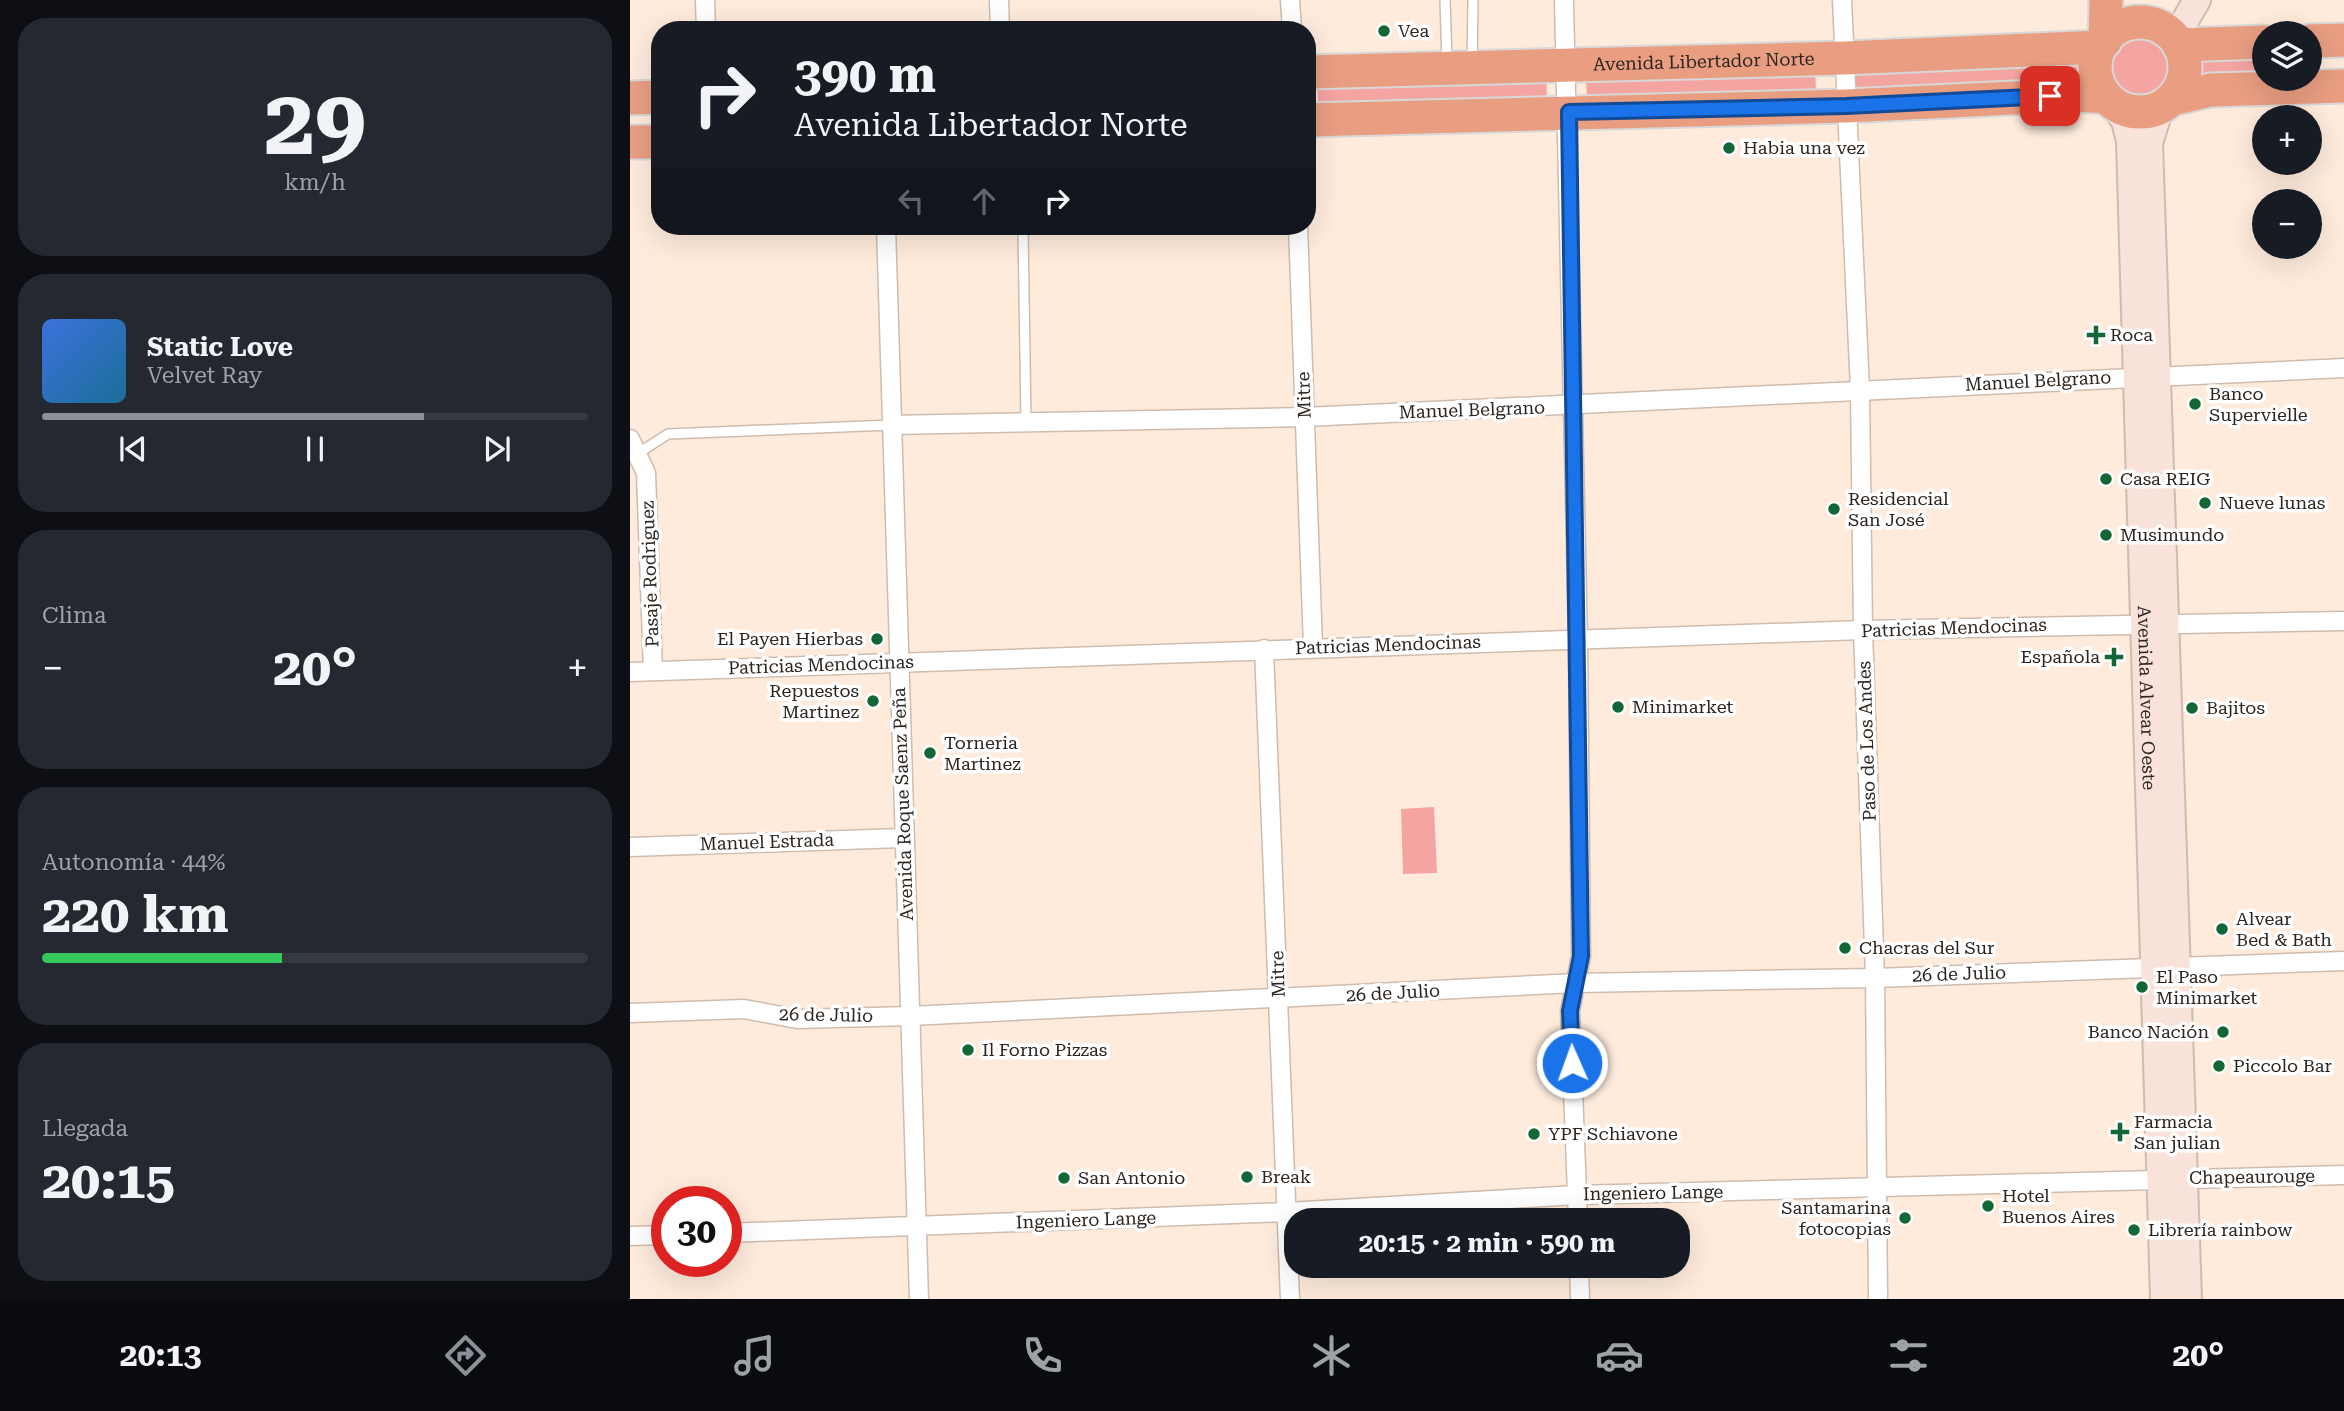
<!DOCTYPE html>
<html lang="es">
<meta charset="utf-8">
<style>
body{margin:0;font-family:"Roboto Serif",serif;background:#242831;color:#f1f3f6;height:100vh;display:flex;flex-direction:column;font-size:26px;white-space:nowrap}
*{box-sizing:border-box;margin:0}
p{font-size:23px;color:#9ea1a6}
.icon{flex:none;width:38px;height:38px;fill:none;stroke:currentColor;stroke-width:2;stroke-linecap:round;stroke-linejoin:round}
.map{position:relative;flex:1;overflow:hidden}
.panel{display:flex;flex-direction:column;gap:18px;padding:18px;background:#0d0f14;width:630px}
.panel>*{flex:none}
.hud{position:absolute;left:21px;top:21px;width:665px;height:214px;border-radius:28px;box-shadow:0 7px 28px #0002;background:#171b24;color:#f1f3f6;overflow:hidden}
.tools{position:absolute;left:1622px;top:21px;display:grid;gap:14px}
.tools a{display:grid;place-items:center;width:70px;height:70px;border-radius:50%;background:#171b24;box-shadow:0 7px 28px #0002;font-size:35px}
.speed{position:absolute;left:21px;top:1186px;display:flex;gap:14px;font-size:35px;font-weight:700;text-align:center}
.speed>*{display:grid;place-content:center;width:91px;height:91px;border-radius:50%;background:#171b24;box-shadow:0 7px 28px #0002;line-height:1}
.speed .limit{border:10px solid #d22;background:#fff;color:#111}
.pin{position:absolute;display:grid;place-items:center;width:60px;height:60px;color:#fff;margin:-30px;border-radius:14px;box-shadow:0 4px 10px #0006}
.me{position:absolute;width:77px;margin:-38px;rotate:358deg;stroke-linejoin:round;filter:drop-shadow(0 0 5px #0008)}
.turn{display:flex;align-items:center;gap:24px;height:147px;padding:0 28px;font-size:32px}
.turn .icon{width:91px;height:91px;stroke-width:2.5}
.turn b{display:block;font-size:49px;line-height:60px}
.lanes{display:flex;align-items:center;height:66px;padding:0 28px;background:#0003;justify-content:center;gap:35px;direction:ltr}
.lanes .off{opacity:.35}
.big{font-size:52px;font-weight:700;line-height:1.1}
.panel .tile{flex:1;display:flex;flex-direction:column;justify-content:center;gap:10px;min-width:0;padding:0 24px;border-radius:28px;background:#242831}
.panel .dial{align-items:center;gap:0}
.dial b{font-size:91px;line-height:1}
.song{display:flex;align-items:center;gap:21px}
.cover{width:84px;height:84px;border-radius:10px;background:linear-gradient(135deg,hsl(220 70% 55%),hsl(200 70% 35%))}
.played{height:7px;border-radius:4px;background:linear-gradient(90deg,#8c9099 70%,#363941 70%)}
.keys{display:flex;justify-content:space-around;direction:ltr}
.heat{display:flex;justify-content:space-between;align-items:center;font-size:38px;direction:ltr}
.charge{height:10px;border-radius:5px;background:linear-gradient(90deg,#34c759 44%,#363941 0)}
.trip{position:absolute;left:654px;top:1208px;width:406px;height:70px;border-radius:28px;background:#171b24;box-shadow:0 7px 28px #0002;font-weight:700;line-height:70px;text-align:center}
.menu{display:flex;height:112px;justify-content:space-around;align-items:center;background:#090b0e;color:#9ea1a6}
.menu .icon{width:49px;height:49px}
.menu .on{color:#8c9099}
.menu b{font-size:32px;color:#f1f3f6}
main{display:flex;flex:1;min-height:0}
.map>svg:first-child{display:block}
.green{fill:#f4a4a1}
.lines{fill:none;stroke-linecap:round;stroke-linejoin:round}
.lane-casing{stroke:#cebcae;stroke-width:12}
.street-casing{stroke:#cebcae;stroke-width:21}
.secondary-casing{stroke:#cebcae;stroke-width:30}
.highway-casing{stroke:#d9d8d7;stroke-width:37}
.lane{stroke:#fff;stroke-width:9}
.street{stroke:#fff;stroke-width:18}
.secondary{stroke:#f8e2da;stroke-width:26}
.highway{stroke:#e99e82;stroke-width:33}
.route-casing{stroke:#114b97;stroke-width:18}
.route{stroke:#1a73e8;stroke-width:12}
.poi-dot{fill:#136636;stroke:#fff;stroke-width:2.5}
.labels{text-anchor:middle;stroke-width:7;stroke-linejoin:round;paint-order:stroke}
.poi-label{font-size:18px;fill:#2c2520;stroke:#fff;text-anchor:start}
.street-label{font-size:18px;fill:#2c2520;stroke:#fff}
</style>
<main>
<section class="panel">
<div class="tile dial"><b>29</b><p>km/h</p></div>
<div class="tile">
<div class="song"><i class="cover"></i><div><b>Static Love</b><p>Velvet Ray</p></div></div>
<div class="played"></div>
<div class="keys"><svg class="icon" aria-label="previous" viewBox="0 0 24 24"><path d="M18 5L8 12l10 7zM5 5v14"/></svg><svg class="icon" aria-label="pause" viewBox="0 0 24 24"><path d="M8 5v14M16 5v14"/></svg><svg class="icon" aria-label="next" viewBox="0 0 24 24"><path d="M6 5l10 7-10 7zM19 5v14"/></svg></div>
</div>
<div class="tile"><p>Clima</p>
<div class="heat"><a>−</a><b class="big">20°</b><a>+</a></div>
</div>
<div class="tile"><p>Autonomía · 44%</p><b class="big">220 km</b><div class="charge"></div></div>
<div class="tile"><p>Llegada</p><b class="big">20:15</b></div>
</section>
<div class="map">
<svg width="1714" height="1299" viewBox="0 0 1714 1299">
<rect width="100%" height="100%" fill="#feebdc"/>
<g class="green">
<circle cx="1510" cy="66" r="33"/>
<path d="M 1634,54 L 1634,78 L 1563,81 L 1562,57 Z"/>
<path d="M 1451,60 L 1452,84 L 1223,94 L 1222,69 Z"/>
<path d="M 1185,68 L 1186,93 L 957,102 L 956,78 Z"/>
<path d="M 916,74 L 917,98 L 688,108 L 687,83 Z"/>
<path d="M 804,807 L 807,873 L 773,874 L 771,809 Z"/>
</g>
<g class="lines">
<defs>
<g id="lane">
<path d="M 815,0 L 817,61"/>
<path d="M 842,63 L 843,0"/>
<path d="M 393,228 L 396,422"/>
<path d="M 7,454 L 38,434 L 261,425"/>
</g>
<g id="street">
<path d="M 75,0 L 76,30"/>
<path d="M 369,0 L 370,30"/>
<path d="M 660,0 L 662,30"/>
<path d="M 934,0 L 948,640 L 951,956 L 940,1011 L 948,1220"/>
<path d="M 1212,0 L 1230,390 L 1233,630 L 1245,978 L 1248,1299"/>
<path d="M 256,226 L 289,1299"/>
<path d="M 668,226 L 683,647"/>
<path d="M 261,425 L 675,417 L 1714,368"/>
<path d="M 0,439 L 16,473 L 23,671"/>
<path d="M 634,649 L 660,1299"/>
<path d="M 0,672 L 1233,630 L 1714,621"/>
<path d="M 0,847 L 273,838"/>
<path d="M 0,1013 L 114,1009 L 167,1019 L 280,1016 L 946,983 L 1245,978 L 1714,961"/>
<path d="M 96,1233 L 658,1212 L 947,1195 L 1714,1175"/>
<path d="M 0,1236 L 37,1235"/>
<path d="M 949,1265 L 950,1299"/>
</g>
<g id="secondary">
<path d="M 1545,38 L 1567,0"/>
<path id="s1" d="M 1482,103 L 1495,121 L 1500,141 L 1534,1299"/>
<path d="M 1530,108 L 1519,143 L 1558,1299"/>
</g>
<g id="highway">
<circle cx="1510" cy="67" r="45"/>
<path d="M 1475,41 L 1476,0"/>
<path d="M 1680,41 L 1714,40"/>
<path d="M 1549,45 L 1634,42"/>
<path id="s2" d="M 677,72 L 1214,58 L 1470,47"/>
<path d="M 0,98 L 30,97"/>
<path d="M 1542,99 L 1581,90 L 1714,86"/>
<path d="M 677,120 L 1216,106 L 1446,95 L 1476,97"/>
<path d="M 0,142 L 30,142"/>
</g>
</defs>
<use href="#lane" class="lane-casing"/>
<use href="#street" class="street-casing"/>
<use href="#secondary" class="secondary-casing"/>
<use href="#highway" class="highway-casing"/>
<use href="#lane" class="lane"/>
<use href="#street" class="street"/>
<use href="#secondary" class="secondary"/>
<use href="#highway" class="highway"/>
</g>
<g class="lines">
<defs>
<path id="route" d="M 942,1063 L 940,1011 L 951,956 L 939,112 L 1216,106 L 1420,96"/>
</defs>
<use href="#route" class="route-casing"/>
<use href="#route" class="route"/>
</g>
<g class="poi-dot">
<circle cx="754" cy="31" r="7"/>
<circle cx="1099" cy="148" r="7"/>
<path d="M1462.5 324.5h7v7h7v7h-7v7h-7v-7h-7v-7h7z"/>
<circle cx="1565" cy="404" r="7"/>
<circle cx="1476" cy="479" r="7"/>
<circle cx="1575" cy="503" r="7"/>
<circle cx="1204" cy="509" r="7"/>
<circle cx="1476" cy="535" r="7"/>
<circle cx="247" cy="639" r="7"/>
<path d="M1480.5 646.5h7v7h7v7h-7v7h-7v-7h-7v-7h7z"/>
<circle cx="243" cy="701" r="7"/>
<circle cx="988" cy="707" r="7"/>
<circle cx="1562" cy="708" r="7"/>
<circle cx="300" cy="753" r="7"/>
<circle cx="1592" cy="929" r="7"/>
<circle cx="1215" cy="948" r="7"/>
<circle cx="1512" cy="987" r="7"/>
<circle cx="1593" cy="1032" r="7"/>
<circle cx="338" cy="1050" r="7"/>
<circle cx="1589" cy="1066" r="7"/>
<path d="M1486.5 1121.5h7v7h7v7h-7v7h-7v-7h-7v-7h7z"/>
<circle cx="904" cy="1134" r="7"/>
<circle cx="617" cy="1177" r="7"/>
<circle cx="434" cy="1178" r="7"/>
<circle cx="1358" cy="1206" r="7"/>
<circle cx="1275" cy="1218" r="7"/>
<circle cx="1504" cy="1230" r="7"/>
</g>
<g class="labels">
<g class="poi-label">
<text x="768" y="37">Vea</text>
<text x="1113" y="154">Habia una vez</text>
<text x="1480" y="341">Roca</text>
<text x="1579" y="400">Banco<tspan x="1579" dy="21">Supervielle</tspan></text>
<text x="1490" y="485">Casa REIG</text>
<text x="1218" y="505">Residencial<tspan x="1218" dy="21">San José</tspan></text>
<text x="1589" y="509">Nueve lunas</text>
<text x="1490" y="541">Musimundo</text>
<text x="233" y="645" text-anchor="end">El Payen Hierbas</text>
<text x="1470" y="663" text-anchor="end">Española</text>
<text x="229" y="697" text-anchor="end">Repuestos<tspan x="229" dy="21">Martinez</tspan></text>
<text x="1002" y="713">Minimarket</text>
<text x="1576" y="714">Bajitos</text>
<text x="314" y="749">Torneria<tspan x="314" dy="21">Martinez</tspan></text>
<text x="1606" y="925">Alvear<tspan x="1606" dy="21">Bed &amp; Bath</tspan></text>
<text x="1229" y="954">Chacras del Sur</text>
<text x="1526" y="983">El Paso<tspan x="1526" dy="21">Minimarket</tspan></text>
<text x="1579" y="1038" text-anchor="end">Banco Nación</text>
<text x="352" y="1056">Il Forno Pizzas</text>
<text x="1603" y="1072">Piccolo Bar</text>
<text x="1504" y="1128">Farmacia<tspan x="1504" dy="21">San julian</tspan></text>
<text x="918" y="1140">YPF Schiavone</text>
<text x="631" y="1183">Break</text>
<text x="448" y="1184">San Antonio</text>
<text x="1372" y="1202">Hotel<tspan x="1372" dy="21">Buenos Aires</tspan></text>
<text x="1261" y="1214" text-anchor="end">Santamarina<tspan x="1261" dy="21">fotocopias</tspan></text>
<text x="1518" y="1236">Librería rainbow</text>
</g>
<g class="street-label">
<text dy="6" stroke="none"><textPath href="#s2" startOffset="397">Avenida Libertador Norte</textPath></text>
<text transform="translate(1408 381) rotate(-3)" y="6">Manuel Belgrano</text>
<text transform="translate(674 395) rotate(-92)" y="6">Mitre</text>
<text transform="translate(842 410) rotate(-2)" y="6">Manuel Belgrano</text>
<text transform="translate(20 574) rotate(-92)" y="6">Pasaje Rodriguez</text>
<text transform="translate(1324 628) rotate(-2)" y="6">Patricias Mendocinas</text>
<text transform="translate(758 645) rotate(-2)" y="6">Patricias Mendocinas</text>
<text transform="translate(191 665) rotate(-2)" y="6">Patricias Mendocinas</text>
<text dy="6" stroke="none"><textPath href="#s1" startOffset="600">Avenida Alvear Oeste</textPath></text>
<text transform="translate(1237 741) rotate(-92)" y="6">Paso de Los Andes</text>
<text transform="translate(273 804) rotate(-92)" y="6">Avenida Roque Saenz Peña</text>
<text transform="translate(137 842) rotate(-2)" y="6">Manuel Estrada</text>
<text transform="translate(648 974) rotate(-92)" y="6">Mitre</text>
<text transform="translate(1329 974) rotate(-2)" y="6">26 de Julio</text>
<text transform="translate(763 993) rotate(-3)" y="6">26 de Julio</text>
<text transform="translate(196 1015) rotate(1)" y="6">26 de Julio</text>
<text transform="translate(1622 1177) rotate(-1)" y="6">Chapeaurouge</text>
<text transform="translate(1023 1193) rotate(-1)" y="6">Ingeniero Lange</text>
<text transform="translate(456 1220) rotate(-2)" y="6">Ingeniero Lange</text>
</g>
</g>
</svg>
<div class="tools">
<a><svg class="icon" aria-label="layers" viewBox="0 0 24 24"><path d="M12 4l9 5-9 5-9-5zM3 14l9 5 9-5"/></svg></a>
<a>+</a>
<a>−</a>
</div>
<div class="speed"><div class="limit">30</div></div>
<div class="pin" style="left:1420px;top:96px;background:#d93025"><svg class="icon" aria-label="arrive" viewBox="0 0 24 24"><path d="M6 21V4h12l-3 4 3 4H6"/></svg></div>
<svg class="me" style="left:942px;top:1063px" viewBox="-20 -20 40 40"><circle r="17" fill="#1a73e8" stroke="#fff" stroke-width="3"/><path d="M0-11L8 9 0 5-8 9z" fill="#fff"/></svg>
<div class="trip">20:15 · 2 min · 590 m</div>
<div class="hud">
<div class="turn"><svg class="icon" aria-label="right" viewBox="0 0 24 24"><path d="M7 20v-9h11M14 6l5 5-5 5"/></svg><div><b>390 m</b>Avenida Libertador Norte</div></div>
<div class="lanes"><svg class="icon off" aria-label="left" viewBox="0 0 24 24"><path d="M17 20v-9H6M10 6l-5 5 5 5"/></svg><svg class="icon off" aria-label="ahead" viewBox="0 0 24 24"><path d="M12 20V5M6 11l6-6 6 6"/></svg><svg class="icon" aria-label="right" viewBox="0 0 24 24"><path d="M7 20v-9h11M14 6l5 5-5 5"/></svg></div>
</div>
</div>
</main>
<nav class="menu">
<b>20:13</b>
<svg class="icon on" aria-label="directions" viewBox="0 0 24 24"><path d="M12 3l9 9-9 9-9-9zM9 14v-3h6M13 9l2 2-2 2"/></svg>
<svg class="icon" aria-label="music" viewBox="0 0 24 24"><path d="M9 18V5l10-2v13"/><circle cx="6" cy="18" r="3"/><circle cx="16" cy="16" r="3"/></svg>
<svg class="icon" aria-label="phone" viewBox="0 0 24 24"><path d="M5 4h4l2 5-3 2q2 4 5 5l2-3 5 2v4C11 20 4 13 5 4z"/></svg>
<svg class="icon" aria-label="climate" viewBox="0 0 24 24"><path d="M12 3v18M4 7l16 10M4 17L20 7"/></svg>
<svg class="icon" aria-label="car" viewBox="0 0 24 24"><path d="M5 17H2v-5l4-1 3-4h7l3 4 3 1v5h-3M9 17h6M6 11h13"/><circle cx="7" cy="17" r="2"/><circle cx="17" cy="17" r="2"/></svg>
<svg class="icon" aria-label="filters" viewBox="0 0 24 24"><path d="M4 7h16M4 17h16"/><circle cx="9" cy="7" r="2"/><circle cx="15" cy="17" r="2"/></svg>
<b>20°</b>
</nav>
